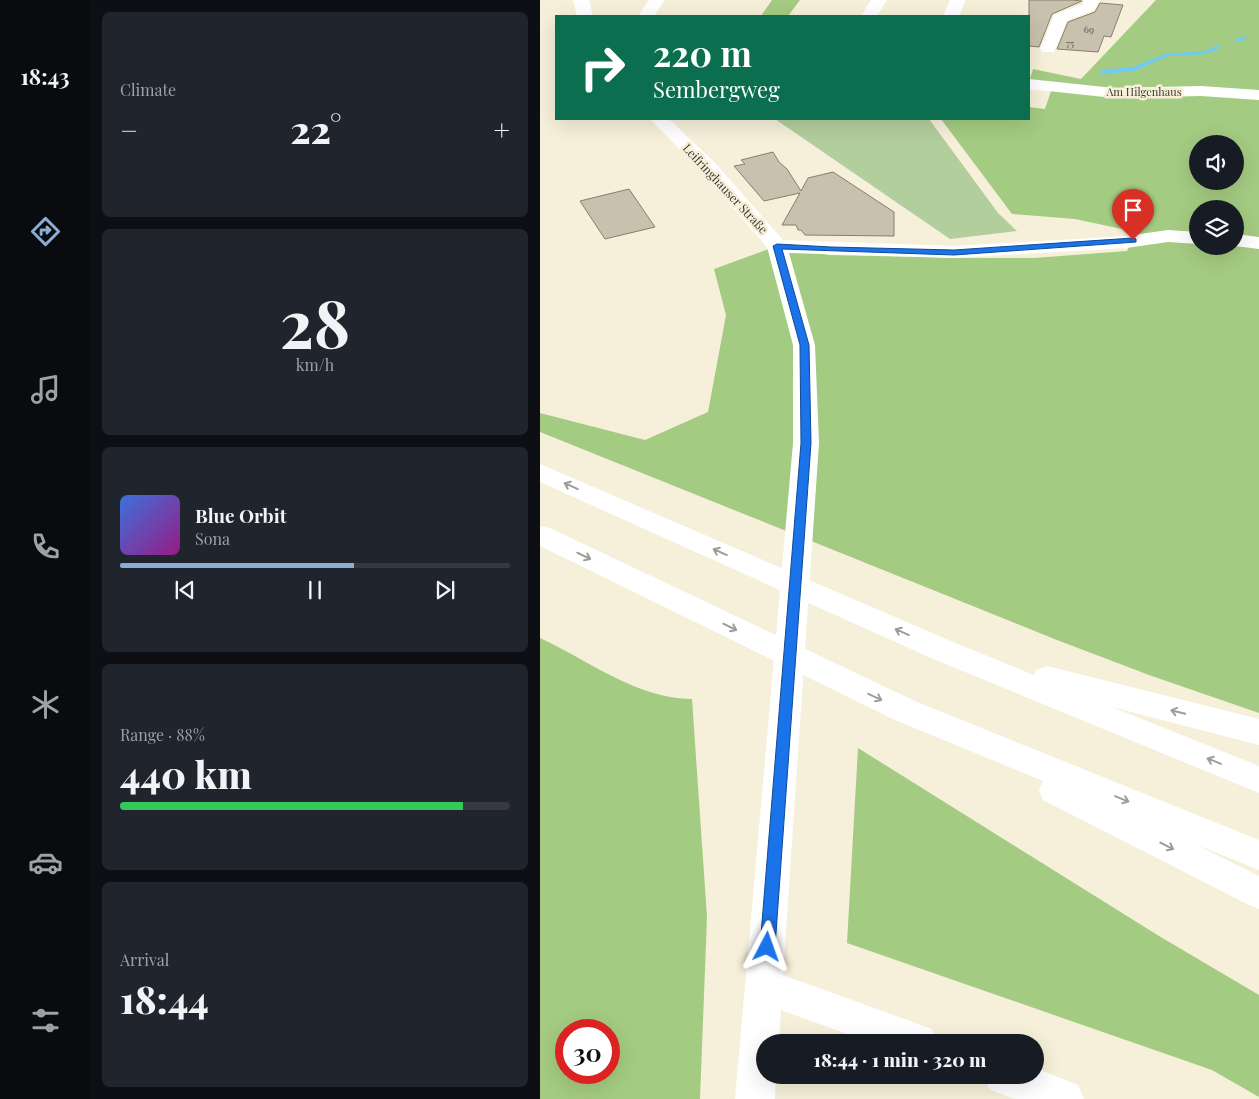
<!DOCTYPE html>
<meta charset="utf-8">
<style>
body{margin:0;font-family:"Playfair Display",serif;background:#20242c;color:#f1f3f6;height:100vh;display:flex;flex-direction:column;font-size:19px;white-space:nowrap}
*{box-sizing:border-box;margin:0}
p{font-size:16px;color:#9ea1a6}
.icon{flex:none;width:28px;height:28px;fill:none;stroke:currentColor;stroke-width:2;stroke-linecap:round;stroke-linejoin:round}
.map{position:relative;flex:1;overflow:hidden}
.sheet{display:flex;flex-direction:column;gap:12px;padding:12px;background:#0d0f14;width:450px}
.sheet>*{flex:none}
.banner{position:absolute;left:15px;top:15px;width:475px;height:105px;border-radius:0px;box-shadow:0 5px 20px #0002;background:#0b6e4f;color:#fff;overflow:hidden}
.tools{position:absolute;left:649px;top:135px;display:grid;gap:10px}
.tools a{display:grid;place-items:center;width:55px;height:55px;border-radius:50%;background:#171b24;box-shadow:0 5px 20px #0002;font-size:25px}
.speed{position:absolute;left:15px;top:1019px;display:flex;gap:10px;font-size:25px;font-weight:700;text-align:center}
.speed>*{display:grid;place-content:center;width:65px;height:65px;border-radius:50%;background:#171b24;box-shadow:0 5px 20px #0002;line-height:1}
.speed .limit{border:8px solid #d22;background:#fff;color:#111}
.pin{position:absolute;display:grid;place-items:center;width:42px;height:42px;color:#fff;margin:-51px -21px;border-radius:50% 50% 50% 0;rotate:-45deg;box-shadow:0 0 5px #0007}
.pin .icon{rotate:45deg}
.me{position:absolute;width:55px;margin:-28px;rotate:4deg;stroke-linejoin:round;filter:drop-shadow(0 0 4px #0008)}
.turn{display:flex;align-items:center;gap:18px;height:105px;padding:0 15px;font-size:22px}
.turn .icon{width:65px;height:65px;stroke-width:2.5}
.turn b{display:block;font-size:35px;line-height:42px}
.big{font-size:38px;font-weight:800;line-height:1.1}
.sheet .tile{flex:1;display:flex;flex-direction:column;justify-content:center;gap:8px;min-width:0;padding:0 18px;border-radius:8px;background:#20242c}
.sheet .dial{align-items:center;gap:0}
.dial b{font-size:65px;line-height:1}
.song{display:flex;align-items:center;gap:15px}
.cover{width:60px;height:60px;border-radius:8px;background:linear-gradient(135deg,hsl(220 70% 55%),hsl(310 70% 35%))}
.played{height:5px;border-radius:2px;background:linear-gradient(90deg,#8aadd2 60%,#363941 60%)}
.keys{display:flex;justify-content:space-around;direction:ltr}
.heat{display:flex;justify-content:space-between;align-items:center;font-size:28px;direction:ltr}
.charge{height:8px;border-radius:4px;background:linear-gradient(90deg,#34c759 88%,#363941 0)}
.trip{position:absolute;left:216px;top:1034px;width:288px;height:50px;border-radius:25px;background:#171b24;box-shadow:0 5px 20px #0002;font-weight:800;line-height:50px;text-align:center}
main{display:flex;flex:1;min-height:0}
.tab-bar{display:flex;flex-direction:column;width:90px;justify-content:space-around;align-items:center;background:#090b0e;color:#9ea1a6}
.tab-bar .icon{width:35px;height:35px}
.tab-bar .selected{color:#8aadd2}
.tab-bar b{font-size:22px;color:#f1f3f6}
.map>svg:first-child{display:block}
.green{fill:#b3ce9d}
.forest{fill:#a4cb82;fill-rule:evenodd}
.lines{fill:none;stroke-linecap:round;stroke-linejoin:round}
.stream{fill:#6fcaf6;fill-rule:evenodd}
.building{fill:#c8c1ad;stroke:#857f6c}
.minor{fill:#fff;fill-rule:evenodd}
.highway{fill:#fff;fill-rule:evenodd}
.oneway{stroke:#9d9c98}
.route{fill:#1a73e8;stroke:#114b97}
.labels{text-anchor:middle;stroke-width:5;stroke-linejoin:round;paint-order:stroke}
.number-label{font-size:10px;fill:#5e5a4f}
.far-street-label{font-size:11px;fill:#3b3830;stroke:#f6efd9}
.street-label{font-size:12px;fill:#3b3830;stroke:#f6efd9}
</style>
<main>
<nav class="tab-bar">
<b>18:43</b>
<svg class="icon selected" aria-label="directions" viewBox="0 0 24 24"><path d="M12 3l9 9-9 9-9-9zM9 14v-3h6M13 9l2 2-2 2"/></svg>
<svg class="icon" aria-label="music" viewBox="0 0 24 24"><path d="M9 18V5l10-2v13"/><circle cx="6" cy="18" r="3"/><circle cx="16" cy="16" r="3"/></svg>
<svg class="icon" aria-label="phone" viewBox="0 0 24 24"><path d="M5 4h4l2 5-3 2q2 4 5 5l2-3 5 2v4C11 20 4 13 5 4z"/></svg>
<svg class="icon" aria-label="climate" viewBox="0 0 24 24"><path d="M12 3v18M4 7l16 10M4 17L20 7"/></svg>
<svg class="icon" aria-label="car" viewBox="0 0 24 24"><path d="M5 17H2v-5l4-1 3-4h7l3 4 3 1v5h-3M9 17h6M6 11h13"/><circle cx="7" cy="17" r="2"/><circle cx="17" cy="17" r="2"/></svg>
<svg class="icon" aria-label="filters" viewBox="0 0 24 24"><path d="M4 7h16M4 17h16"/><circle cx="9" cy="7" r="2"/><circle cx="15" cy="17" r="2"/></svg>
</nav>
<section class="sheet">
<div class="tile"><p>Climate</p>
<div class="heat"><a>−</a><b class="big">22°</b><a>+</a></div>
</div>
<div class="tile dial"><b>28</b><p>km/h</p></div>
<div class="tile">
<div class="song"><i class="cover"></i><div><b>Blue Orbit</b><p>Sona</p></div></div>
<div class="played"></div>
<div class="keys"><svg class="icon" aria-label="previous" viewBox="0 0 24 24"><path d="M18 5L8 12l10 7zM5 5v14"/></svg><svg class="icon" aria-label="pause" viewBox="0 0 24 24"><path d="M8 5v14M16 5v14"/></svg><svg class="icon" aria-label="next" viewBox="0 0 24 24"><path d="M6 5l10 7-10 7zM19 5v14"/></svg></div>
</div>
<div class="tile"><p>Range · 88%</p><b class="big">440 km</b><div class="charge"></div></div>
<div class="tile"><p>Arrival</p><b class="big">18:44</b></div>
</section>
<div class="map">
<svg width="719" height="1099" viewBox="0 0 719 1099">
<rect width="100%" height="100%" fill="#f6efd9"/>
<path class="green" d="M 235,119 L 389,119 L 458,213 L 477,231 L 410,239 Z"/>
<g class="forest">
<path d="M 232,0 L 260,0 L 248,16 L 221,16 Z"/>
<path d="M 616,0 L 719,0 L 719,713 L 609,675 L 517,640 L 0,432 L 0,413 L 105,440 L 168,412 L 186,315 L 174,269 L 237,246 L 289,255 L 425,258 L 494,258 L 587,251 L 596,232 L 535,219 L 472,214 L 401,119 L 489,119 L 489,107 L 505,109 L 513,85 L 489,82 L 493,69 L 541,79 ZM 658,144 L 695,144 L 695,181 L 658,181 ZM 658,209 L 695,209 L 695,246 L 658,246 Z"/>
<path d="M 0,638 C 48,660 97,699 152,699 L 167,917 L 160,1099 L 0,1099 ZM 26,1030 L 69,1030 L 69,1072 L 26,1072 Z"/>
<path d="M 318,748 L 619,936 L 719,995 L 719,1097 L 672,1070 L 307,943 Z"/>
</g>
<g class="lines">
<g class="stream">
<path d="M 704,36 L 706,37 L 706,39 L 697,42 L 694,40 Z"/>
<path d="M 677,45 L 680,47 L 679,48 L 667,54 L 628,56 L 594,71 L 562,74 L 559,72 L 562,70 L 593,67 L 625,54 L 666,51 Z"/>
</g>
</g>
<g class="building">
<path d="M 489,0 L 532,0 L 542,1 L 512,14 L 499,47 L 489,46 Z"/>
<path d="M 560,3 L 583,5 L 571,37 L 564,36 L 558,52 L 517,49 L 528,22 L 555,12 Z"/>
<path d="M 233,152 L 239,162 L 247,169 L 261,191 L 268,178 L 293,172 L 354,212 L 354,236 L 265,235 L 261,230 L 258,230 L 256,225 L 242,225 L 260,193 L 224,201 L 194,166 L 205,164 L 201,160 Z"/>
<path d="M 89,189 L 115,227 L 65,239 L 40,201 Z"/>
</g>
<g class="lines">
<g class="minor">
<path d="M 33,0 L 49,0 L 53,16 L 37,16 Z"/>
<path d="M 109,0 L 125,0 L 114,16 L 98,16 Z"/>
<path d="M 331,0 L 347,0 L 337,16 L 321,16 Z"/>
<path d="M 410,0 L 426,0 L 419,16 L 403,16 Z"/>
<path d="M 544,0 L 560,0 L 554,10 L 527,21 L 514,52 L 502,52 L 500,49 L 514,15 L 543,4 Z"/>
<path d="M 489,79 L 574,88 L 661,86 L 719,90 L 719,100 L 661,96 L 574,98 L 489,89 Z"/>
<path d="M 110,119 L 129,119 L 176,164 L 243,240 L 414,246 L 586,236 L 628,230 L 658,232 L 658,244 L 628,242 L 586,248 L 414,258 L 249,253 L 275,345 L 279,443 L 243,975 L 392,1029 L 397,1042 L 329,1042 L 241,1010 L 239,1042 L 225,1042 L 225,1075 L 236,1075 L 235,1099 L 195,1099 L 253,443 L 253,345 L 227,247 L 162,172 Z"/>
<path d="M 695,234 L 719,237 L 719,249 L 695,246 Z"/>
<path d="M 495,1068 L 538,1085 L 544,1099 L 474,1099 L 449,1089 L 443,1075 L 495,1075 Z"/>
</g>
<g class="highway">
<path d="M 0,464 L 413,642 L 494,675 L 496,670 L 507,666 L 719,719 L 719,745 L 572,707 L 719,766 L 719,793 L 391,658 L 0,482 Z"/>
<path d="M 0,526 L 10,528 L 377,702 L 719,840 L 719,870 L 655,844 L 719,876 L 719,909 L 707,904 L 503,800 L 499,790 L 503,781 L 355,720 L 0,546 Z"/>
</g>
</g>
<defs><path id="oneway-shaft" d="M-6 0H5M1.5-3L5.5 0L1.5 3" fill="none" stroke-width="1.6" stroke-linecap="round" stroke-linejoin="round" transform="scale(1.25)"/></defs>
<g class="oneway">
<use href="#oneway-shaft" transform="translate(31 486) rotate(-156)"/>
<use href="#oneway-shaft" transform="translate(180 552) rotate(-156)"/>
<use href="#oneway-shaft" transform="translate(44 556) rotate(26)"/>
<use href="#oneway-shaft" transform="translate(190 627) rotate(26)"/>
<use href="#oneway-shaft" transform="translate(362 632) rotate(-156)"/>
<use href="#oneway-shaft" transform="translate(335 697) rotate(25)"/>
<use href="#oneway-shaft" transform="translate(638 712) rotate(-166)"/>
<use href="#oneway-shaft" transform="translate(674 761) rotate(-158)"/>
<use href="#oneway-shaft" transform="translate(582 799) rotate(22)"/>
<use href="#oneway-shaft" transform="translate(627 846) rotate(27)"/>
</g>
<path class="route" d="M 593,238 L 596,239 L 596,242 L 414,255 L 242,249 L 269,345 L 271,443 L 235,947 L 233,952 L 227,954 L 222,952 L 220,947 L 261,443 L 260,345 L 233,246 L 237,244 L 291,247 L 414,250 Z"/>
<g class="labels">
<g class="number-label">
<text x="549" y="33">69</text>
<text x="530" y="47">75</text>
</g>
<g class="far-street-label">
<text x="604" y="96">Am Hilgenhaus</text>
</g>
<g class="street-label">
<text transform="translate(185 189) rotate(47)" y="4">Leifringhauser Straße</text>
</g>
</g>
</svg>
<div class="tools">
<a><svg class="icon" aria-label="sound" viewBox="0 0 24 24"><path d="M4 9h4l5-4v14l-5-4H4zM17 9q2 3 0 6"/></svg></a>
<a><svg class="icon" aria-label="layers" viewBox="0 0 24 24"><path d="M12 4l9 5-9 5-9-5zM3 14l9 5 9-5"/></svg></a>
</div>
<div class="speed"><div class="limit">30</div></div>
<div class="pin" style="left:593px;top:240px;background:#d93025"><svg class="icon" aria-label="arrive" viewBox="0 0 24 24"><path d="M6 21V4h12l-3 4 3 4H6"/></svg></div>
<svg class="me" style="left:227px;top:947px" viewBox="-20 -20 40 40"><path d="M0-17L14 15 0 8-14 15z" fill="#1a73e8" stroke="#fff" stroke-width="4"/></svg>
<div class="trip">18:44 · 1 min · 320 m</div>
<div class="banner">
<div class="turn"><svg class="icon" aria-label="right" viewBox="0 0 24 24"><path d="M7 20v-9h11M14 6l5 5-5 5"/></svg><div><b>220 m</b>Sembergweg</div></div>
</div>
</div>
</main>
